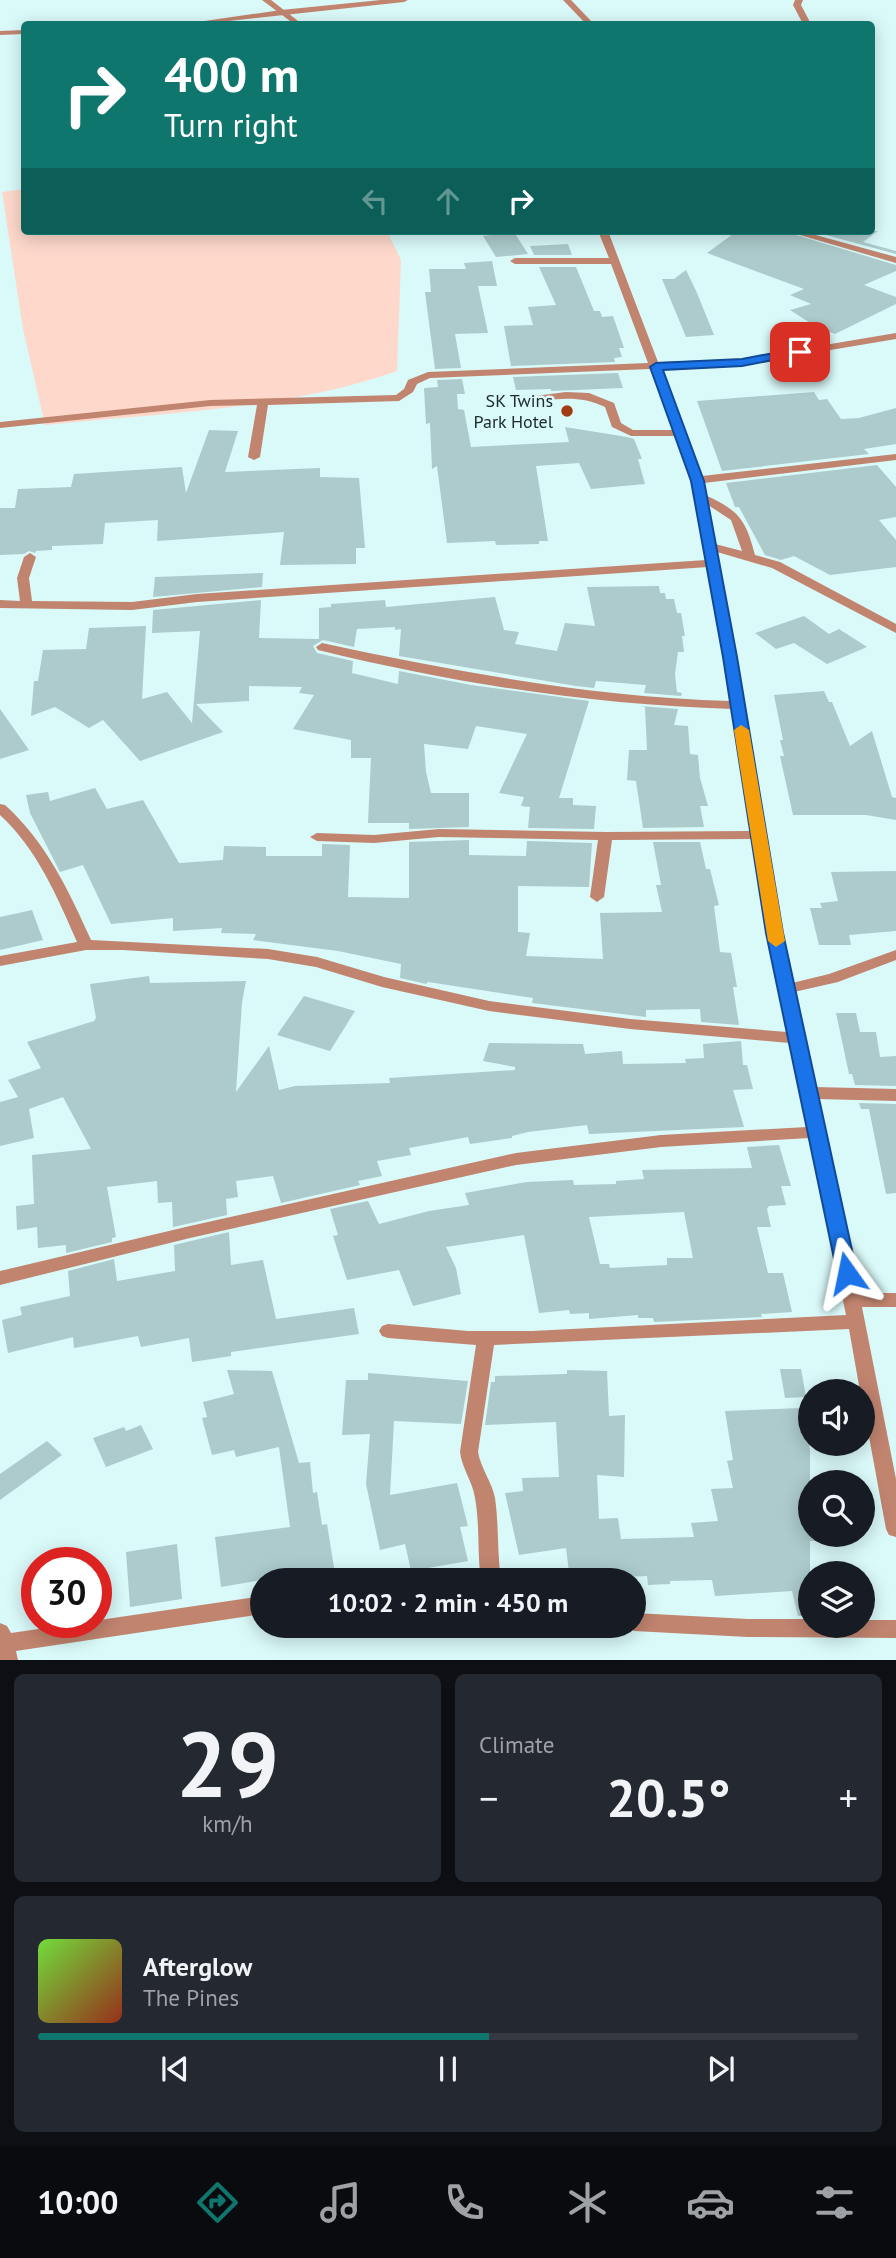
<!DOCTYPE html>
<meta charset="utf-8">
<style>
body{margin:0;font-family:"PT Sans",sans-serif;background:#242831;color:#f1f3f6;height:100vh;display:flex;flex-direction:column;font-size:26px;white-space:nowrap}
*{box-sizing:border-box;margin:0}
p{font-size:23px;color:#9ea1a6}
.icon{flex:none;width:38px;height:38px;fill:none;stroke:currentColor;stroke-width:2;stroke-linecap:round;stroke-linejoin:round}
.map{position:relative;height:1660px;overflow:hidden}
.drawer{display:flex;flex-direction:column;gap:14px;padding:14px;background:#0d0f14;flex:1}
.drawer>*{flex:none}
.banner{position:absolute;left:21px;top:21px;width:854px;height:214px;border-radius:7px;box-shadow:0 4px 18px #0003;background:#0f766e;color:#fff;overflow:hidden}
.fabs{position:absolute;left:798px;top:1379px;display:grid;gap:14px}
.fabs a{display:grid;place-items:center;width:77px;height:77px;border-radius:50%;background:#171b24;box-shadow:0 4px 18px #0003;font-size:35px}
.speed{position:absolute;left:21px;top:1547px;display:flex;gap:14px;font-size:35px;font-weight:700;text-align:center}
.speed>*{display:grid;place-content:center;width:91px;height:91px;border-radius:50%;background:#171b24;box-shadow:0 4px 18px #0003;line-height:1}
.speed .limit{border:10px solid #d22;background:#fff;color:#111}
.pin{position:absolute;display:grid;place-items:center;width:60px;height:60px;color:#fff;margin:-30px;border-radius:14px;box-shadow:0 4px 10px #0006}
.me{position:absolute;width:77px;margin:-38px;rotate:348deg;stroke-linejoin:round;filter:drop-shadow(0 0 5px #0008)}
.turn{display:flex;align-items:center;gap:24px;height:147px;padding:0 28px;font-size:32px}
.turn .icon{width:91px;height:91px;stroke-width:2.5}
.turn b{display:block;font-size:49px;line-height:60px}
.lanes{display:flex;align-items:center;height:66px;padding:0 28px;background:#0003;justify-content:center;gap:35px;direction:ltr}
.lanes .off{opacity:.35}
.big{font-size:52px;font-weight:700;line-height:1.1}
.drawer .card{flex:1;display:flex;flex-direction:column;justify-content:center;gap:10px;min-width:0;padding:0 24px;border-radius:10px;background:#242831}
.drawer .dial{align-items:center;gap:0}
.dial b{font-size:91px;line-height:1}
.song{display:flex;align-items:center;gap:21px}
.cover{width:84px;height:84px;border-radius:10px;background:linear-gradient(135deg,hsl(100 70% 55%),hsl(10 70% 35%))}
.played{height:7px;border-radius:4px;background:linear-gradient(90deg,#0f766e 55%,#363941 55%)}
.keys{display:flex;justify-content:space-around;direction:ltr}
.heat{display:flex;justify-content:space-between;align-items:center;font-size:38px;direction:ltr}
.drawer .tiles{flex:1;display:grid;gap:14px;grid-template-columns:1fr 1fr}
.card:last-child{grid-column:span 2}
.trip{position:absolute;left:250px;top:1568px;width:396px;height:70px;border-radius:35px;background:#171b24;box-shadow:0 4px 18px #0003;font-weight:700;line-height:70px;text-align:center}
.dock{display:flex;height:112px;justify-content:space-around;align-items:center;background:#090b0e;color:#9ea1a6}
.dock .icon{width:49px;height:49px}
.dock .on{color:#0f766e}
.dock b{font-size:32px;color:#f1f3f6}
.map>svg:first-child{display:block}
.green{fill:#fed8cb}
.building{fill:#adcbcc;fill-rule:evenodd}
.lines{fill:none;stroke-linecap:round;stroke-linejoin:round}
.service{fill:#c0846f;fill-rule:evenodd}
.minor{fill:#c0846f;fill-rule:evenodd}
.route{fill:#1a73e8;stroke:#114b97;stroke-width:2}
.slow{fill:#f59e0b}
.poi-dot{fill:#a13b13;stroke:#daf9f9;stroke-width:2.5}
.labels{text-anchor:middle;stroke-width:5;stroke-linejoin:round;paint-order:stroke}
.far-poi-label{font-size:18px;fill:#202c2c;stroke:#daf9f9;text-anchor:end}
</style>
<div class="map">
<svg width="896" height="1660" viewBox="0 0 896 1660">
<rect width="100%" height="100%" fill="#daf9f9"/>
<path class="green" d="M 24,189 L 24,231 L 387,231 L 401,260 L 397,371 C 286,410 162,413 45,425 L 23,329 L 2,192 Z"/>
<g class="building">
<path d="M 737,231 L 783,231 L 896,265 L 896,271 L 864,285 L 896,297 L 896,304 L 835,334 L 815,326 L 790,310 L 811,304 L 790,295 L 804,289 L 707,253 Z"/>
<path d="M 811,231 L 878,231 L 863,242 L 896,251 L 896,254 Z"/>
<path d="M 514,232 L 528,254 L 496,257 L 483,236 Z"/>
<path d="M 568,244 L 572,255 L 534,255 L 530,246 Z"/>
<path d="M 492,261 L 497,286 L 478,286 L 488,333 L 455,334 L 461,368 L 435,369 L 425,292 L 431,292 L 429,269 L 466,269 L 464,263 Z"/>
<path d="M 539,267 L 576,267 L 594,311 L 600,311 L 602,317 L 613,316 L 624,348 L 619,348 L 622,357 L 614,358 L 615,362 L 511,366 L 504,326 L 533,325 L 528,307 L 556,305 Z"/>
<path d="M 686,270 L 697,293 L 714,335 L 686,337 L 662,279 L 674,279 Z"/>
<path d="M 618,373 L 623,388 L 551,391 L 551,389 L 516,390 L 513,377 Z"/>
<path d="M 462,379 L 465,394 L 457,394 L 458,409 L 464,410 L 471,447 L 569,442 L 565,427 L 627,437 L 634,439 L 642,459 L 638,459 L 645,484 L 591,489 L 579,463 L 536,466 L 548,541 L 539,541 L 539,544 L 496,545 L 495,541 L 447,543 L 437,466 L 432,469 L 430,423 L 426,424 L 424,388 L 438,387 L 437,380 Z"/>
<path d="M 814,392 L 819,400 L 827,399 L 841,419 L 859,418 L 896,408 L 896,444 L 864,449 L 869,454 L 722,471 L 697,401 Z"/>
<path d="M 209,430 L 238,431 L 225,472 L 320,468 L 320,477 L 359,478 L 365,548 L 356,548 L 356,564 L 280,565 L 284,532 L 157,541 L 158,520 L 105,523 L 103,544 L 52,546 L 52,550 L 36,551 L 35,553 L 29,551 L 24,554 L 0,555 L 0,508 L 15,508 L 18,489 L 71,487 L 74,474 L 182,467 L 186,493 Z"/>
<path d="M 877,465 L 896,487 L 896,517 L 879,520 L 896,540 L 896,567 L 830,575 L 794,556 L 781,560 L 765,555 L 739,507 L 735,507 L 726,483 Z"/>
<path d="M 263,573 L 262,587 L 153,597 L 155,577 Z"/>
<path d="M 659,586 L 660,593 L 665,593 L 666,599 L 674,599 L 677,613 L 681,613 L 685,636 L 682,636 L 684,652 L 678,652 L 675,674 L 677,692 L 682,693 L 681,696 L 644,693 L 646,685 L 596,681 L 594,688 L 576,686 L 399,656 L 401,629 L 395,630 L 395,627 L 357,629 L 354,647 L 323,640 L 313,646 L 317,653 L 353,661 L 352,673 L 398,684 L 399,671 L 471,685 L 589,701 L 559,798 L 573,798 L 573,805 L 596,806 L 594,829 L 528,828 L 530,807 L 521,806 L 524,797 L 499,793 L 527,734 L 476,726 L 468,749 L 424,744 L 426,772 L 431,793 L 469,793 L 469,827 L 409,829 L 409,823 L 368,823 L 371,758 L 351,758 L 351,740 L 293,729 L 314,695 L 299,693 L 302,687 L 249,686 L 249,701 L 196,704 L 223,732 L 140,761 L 103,720 L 89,728 L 55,707 L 31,716 L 34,681 L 38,681 L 43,650 L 86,649 L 89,628 L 146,626 L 142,699 L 167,692 L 192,723 L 200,631 L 152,633 L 153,610 L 261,600 L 259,638 L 319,639 L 319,608 L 331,607 L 331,604 L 385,600 L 386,607 L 495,597 L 504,630 L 519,632 L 515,644 L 557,651 L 565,623 L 595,626 L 587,587 Z"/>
<path d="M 804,616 L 829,634 L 839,629 L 867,647 L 827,664 L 794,643 L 776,649 L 755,633 Z"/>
<path d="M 824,691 L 829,702 L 832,702 L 850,746 L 872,731 L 892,797 L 896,798 L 896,820 L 866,815 L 793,815 L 780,756 L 784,756 L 780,740 L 783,740 L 774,695 Z"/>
<path d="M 640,706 L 678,709 L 674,725 L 688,726 L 690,754 L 698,755 L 700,778 L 708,806 L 700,806 L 704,827 L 643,828 L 636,781 L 627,780 L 629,750 L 647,750 L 645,707 Z"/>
<path d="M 0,709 L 29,750 L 0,759 Z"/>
<path d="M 95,788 L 107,809 L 143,800 L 179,863 L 223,860 L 224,846 L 266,847 L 266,856 L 322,856 L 322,844 L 350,845 L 348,897 L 409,898 L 409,842 L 469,840 L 469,855 L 526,856 L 527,841 L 592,843 L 589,887 L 518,886 L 518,932 L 530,933 L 526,956 L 603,959 L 600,913 L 662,912 L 656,885 L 661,885 L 653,842 L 700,842 L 706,869 L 710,869 L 719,905 L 714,906 L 720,952 L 731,953 L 737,987 L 733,987 L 739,1025 L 701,1022 L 700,1009 L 646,1010 L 646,1017 L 532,1003 L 533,998 L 428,982 L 426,984 L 400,978 L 401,964 L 338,951 L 253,940 L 256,934 L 221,933 L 222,928 L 173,931 L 173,918 L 111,924 L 83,865 L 60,872 L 30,813 L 26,795 L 48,792 L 50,801 Z"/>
<path d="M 896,871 L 896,931 L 849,935 L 851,945 L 819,945 L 810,908 L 822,908 L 820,903 L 838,901 L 831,872 Z"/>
<path d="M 32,910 L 43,940 L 0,950 L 0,917 Z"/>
<path d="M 149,976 L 150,983 L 246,981 L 242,1002 L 236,1092 L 269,1046 L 279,1090 L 295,1086 L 390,1083 L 389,1078 L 515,1070 L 515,1067 L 483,1061 L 489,1043 L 583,1044 L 585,1054 L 622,1051 L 623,1064 L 686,1063 L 685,1059 L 704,1058 L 703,1044 L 741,1041 L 743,1065 L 747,1065 L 753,1089 L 733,1090 L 744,1127 L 589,1134 L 587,1125 L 528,1132 L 512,1136 L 512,1138 L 470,1144 L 468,1137 L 409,1148 L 411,1155 L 377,1161 L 382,1176 L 358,1181 L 360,1185 L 281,1203 L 273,1176 L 236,1181 L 238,1197 L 226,1199 L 227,1215 L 173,1227 L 172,1202 L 158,1203 L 157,1181 L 107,1187 L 116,1237 L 112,1238 L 112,1242 L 66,1253 L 66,1245 L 38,1248 L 37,1227 L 17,1230 L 16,1206 L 34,1204 L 32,1155 L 91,1149 L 63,1097 L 29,1109 L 34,1138 L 0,1146 L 0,1102 L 18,1097 L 8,1080 L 41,1068 L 27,1042 L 94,1021 L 96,1018 L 90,984 Z"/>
<path d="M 304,996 L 355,1011 L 330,1051 L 277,1035 Z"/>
<path d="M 836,1013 L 856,1013 L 860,1032 L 876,1032 L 880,1057 L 896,1056 L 896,1086 L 855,1085 L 852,1074 L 849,1074 Z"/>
<path d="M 859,1103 L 896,1104 L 896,1193 L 886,1194 L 869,1109 L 861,1109 Z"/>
<path d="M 779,1145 L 791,1186 L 781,1186 L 786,1205 L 769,1206 L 767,1209 L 771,1227 L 757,1227 L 768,1273 L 783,1273 L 792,1312 L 761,1314 L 762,1317 L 654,1322 L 653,1318 L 638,1318 L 638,1315 L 589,1319 L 589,1313 L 570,1314 L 569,1310 L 539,1313 L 524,1235 L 446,1247 L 456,1268 L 461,1294 L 413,1306 L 399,1270 L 347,1280 L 333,1236 L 338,1235 L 330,1209 L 368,1201 L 379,1224 L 429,1211 L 469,1205 L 465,1193 L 527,1182 L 573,1180 L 574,1185 L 616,1184 L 616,1181 L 644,1179 L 642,1170 L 752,1168 L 747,1147 ZM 684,1212 L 693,1258 L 667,1258 L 667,1265 L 610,1268 L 609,1264 L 600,1264 L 589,1217 Z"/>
<path d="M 229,1232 L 231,1265 L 263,1260 L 276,1319 L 354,1308 L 359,1334 L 231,1352 L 231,1356 L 192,1362 L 189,1338 L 141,1347 L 138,1336 L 74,1348 L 73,1337 L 8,1353 L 2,1320 L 22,1315 L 20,1307 L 70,1296 L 68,1271 L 114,1259 L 117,1281 L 175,1271 L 174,1245 Z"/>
<path d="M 780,1369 L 801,1369 L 806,1397 L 785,1398 Z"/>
<path d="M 227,1370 L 272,1371 L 299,1463 L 310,1462 L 313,1493 L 317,1492 L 322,1525 L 327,1524 L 336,1580 L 262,1580 L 221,1587 L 215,1537 L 290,1527 L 279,1447 L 236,1457 L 234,1450 L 212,1455 L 202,1418 L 207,1417 L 203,1402 L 234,1394 Z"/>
<path d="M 567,1370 L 607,1371 L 609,1416 L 625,1415 L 624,1477 L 597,1475 L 599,1519 L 618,1518 L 621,1539 L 694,1537 L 691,1523 L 718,1521 L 711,1489 L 733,1488 L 727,1461 L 733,1460 L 725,1411 L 802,1408 L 810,1450 L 810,1535 L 817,1535 L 819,1541 L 810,1541 L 810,1616 L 798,1616 L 792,1591 L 715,1596 L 712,1580 L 670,1581 L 670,1584 L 648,1585 L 647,1576 L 570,1580 L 566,1548 L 519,1555 L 505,1493 L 523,1491 L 522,1478 L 559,1477 L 556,1422 L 485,1425 L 491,1382 L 495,1382 L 495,1376 L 567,1374 Z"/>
<path d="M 368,1373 L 468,1381 L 461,1424 L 394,1421 L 390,1495 L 457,1483 L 468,1526 L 460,1527 L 468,1561 L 411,1571 L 405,1544 L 380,1550 L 366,1484 L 370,1434 L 342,1435 L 346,1380 L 368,1380 Z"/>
<path d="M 141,1425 L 153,1449 L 106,1467 L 93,1438 L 124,1427 L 126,1431 Z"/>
<path d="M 47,1441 L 62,1455 L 0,1500 L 0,1474 Z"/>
<path d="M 177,1544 L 182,1599 L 130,1607 L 126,1552 Z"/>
</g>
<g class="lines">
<g class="service">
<path d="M 381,0 L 408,0 L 404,2 L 202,24 L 184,24 L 281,10 Z"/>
<path d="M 563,0 L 571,0 L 594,24 L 586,24 Z"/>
<path d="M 795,0 L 803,0 L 801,5 L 811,24 L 803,24 L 793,5 Z"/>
<path d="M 24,30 L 24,34 L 0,35 L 0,31 Z"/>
<path d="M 566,392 L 589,393 L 614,403 L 621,423 L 633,430 L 680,430 L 685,433 L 680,436 L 631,436 L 612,427 L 605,407 C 578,393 549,400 520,404 L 515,401 L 520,398 Z"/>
</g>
<g class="minor">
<path d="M 262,0 L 271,0 L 302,24 L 294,24 Z"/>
<path d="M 598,231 L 608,231 L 658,362 L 742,359 L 896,333 L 896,339 L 742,365 L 661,368 L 702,476 L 896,454 L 896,460 L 704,483 L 707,496 C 740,511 746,521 755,555 L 780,562 L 896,624 L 896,633 L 772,568 L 717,552 L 781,933 L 792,983 L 829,974 L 896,950 L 896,960 L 838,982 L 794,992 L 815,1087 L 896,1089 L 896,1101 L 817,1099 L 859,1293 L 896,1293 L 896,1307 L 862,1307 L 896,1479 L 896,1537 L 889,1535 L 886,1529 L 863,1404 L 863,1391 L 860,1391 L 849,1329 L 494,1345 L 478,1452 C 481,1469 492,1482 495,1498 C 499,1525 497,1553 501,1580 L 481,1580 C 477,1553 480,1525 475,1498 C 473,1482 462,1469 460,1452 L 476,1345 L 388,1338 L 382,1336 L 379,1331 L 382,1326 L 388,1324 L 468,1331 L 532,1331 L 846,1315 L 809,1138 L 661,1147 L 516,1165 L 190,1238 L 0,1285 L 0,1271 L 190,1226 L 516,1153 L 661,1135 L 807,1127 L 789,1043 L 630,1029 L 489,1011 L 382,987 L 316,967 L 268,959 L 123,950 L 86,950 L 0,966 L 0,956 L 77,942 C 57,896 37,849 0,815 L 0,804 L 5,805 C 46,842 69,891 91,940 L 268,949 L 317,957 L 384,977 L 489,1001 L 630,1019 L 787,1032 L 767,933 L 752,839 L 612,840 L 604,897 L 597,902 L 590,897 L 598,840 L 439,837 L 374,843 L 317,841 L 310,837 L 317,833 L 374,835 L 439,829 L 606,832 L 751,831 L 732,709 C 592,705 453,683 318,650 L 316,647 L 322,643 C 457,672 592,697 730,701 L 708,567 L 197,602 L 132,610 L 0,608 L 0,600 L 20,601 L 17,578 L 24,557 L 30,553 L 36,557 L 29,578 L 32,601 L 132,602 L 197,594 L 706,560 L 692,480 L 650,369 L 430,378 L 417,384 L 413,392 L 399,401 L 268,405 L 260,457 L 254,460 L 248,457 L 257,405 L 210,406 L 0,428 L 0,422 L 210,400 L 396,395 L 404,389 L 408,380 L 428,372 L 648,363 L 611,264 L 515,264 L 510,261 L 515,258 L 609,258 ZM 708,505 L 731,520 L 742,551 L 715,544 Z"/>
<path d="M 786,231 L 801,231 L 896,257 L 896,263 Z"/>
<path d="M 262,1596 L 262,1614 L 16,1651 L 18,1660 L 0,1660 L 0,1623 L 7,1626 L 11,1633 Z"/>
<path d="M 634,1613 L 748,1619 L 810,1619 L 810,1626 L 863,1626 L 863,1620 L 896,1620 L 896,1638 L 748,1637 L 634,1631 L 626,1626 L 634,1626 Z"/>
</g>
</g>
<path class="route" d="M 800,348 L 804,349 L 804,354 L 742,366 L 663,370 L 704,481 L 737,657 L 783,933 L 857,1273 L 854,1279 L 847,1281 L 840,1279 L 837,1273 L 766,933 L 723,657 L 691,481 L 650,367 L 656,363 L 742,359 Z"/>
<path class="slow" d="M 741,725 L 749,730 L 785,941 L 776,947 L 768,941 L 734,730 Z"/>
<circle class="poi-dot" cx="567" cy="411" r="7"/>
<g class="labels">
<g class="far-poi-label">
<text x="553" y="407">SK Twins<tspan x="553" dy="21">Park Hotel</tspan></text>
</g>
</g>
</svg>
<div class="fabs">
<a><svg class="icon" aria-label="sound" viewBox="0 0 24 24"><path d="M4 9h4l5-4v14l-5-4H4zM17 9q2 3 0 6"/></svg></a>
<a><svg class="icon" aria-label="search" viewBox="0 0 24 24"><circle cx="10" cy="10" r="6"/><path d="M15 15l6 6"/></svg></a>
<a><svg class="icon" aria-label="layers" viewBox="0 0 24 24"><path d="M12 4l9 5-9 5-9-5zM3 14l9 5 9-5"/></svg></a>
</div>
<div class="speed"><div class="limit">30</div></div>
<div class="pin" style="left:800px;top:352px;background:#d93025"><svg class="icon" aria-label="arrive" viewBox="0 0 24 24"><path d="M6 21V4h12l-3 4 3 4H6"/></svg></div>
<svg class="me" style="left:847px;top:1273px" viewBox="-20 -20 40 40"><path d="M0-17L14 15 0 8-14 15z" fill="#1a73e8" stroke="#fff" stroke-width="4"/></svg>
<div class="trip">10:02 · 2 min · 450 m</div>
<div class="banner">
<div class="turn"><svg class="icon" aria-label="right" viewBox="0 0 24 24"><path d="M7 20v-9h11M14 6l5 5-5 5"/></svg><div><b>400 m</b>Turn right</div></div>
<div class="lanes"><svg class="icon off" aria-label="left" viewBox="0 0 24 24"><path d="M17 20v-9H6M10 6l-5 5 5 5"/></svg><svg class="icon off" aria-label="ahead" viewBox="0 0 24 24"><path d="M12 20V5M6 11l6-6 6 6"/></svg><svg class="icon" aria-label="right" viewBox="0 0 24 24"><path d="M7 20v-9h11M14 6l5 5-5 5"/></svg></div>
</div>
</div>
<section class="drawer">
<div class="tiles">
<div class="card dial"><b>29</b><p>km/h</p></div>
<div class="card"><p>Climate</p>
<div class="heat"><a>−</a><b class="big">20.5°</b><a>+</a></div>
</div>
<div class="card">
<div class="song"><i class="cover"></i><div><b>Afterglow</b><p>The Pines</p></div></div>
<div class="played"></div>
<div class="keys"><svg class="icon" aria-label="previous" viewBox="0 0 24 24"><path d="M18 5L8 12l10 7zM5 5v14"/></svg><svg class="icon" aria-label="pause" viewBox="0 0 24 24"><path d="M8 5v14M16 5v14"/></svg><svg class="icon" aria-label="next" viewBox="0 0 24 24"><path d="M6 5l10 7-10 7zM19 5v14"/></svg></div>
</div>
</div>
</section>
<nav class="dock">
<b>10:00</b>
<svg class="icon on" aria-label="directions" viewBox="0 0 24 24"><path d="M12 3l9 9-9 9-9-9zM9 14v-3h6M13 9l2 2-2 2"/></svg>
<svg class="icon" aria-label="music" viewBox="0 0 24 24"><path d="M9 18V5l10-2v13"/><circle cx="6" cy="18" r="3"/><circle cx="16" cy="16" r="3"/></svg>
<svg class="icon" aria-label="phone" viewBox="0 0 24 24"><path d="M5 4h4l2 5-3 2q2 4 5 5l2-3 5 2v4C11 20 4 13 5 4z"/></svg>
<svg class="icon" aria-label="climate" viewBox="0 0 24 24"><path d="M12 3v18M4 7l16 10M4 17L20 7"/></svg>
<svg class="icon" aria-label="car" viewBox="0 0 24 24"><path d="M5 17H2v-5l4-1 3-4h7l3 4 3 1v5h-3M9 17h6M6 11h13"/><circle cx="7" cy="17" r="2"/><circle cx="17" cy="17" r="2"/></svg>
<svg class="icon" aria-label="filters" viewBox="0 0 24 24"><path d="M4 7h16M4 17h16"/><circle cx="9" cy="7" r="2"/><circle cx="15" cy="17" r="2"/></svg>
</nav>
